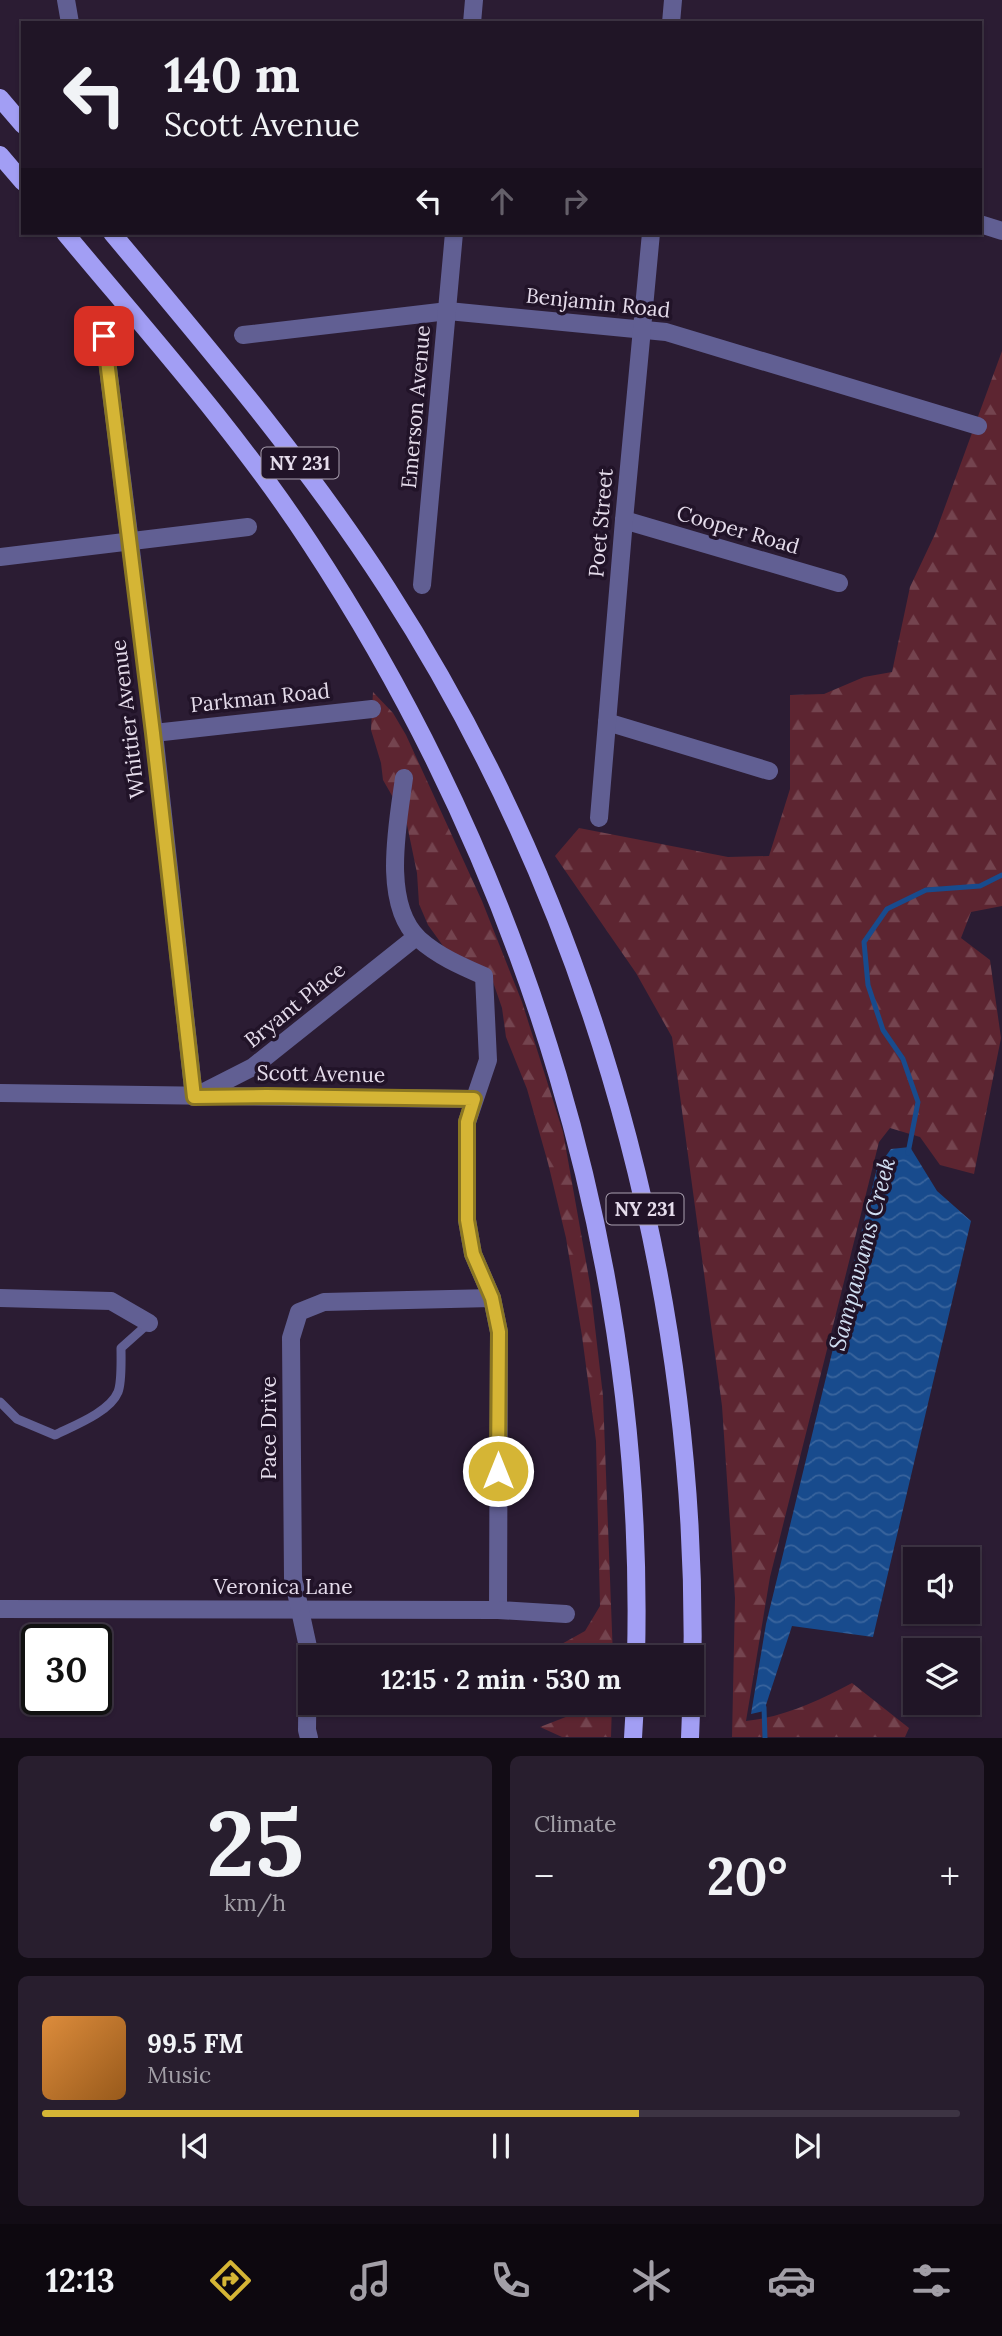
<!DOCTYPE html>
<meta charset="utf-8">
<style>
body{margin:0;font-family:Lora,serif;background:#281e2e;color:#f1f3f6;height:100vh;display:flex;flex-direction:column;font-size:26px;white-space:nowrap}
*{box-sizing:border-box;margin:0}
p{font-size:23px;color:#a29fa7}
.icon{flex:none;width:38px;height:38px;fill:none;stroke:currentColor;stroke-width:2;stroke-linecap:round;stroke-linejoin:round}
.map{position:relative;height:1738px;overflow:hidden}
.details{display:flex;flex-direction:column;gap:18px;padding:18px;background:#120c15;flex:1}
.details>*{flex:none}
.top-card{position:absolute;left:21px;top:21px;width:961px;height:214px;border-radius:0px;box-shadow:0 2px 5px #0004,0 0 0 2px #3d3443;background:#201526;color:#f1f3f6;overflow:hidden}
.fabs{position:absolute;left:903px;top:1547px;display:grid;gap:14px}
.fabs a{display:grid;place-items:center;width:77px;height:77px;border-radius:0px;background:#201526;box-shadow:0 2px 5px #0004,0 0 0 2px #3d3443;font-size:35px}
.speed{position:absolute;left:21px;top:1624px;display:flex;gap:14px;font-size:35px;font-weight:700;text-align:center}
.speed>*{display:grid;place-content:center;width:91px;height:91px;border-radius:50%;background:#201526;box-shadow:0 2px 5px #0004,0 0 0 2px #3d3443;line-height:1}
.speed .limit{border:4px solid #111;border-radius:10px;background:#fff;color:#111}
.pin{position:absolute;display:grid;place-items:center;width:60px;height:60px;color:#fff;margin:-30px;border-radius:14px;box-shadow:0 4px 10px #0006}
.me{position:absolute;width:77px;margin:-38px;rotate:0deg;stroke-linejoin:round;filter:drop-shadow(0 0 5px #0008)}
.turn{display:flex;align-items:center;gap:24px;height:147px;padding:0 28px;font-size:32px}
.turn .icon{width:91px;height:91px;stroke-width:2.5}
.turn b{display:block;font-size:49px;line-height:60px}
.lanes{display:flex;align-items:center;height:66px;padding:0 28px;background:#0003;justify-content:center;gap:35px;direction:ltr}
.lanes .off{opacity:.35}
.big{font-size:52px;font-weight:700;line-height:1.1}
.details .card{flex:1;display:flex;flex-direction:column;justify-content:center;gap:10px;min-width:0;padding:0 24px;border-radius:10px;background:#281e2e}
.details .dial{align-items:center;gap:0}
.dial b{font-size:91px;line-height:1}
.song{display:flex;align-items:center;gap:21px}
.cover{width:84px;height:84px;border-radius:10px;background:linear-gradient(135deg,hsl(30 70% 55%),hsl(30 70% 35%))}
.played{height:7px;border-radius:4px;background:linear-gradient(90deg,#d5b535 65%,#3d3443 65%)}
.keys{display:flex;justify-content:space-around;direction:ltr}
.heat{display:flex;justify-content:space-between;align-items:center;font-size:38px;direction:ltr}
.details .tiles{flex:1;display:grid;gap:18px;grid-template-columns:1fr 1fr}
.card:last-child{grid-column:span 2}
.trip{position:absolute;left:298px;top:1645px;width:406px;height:70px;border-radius:0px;background:#201526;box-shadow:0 2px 5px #0004,0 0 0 2px #3d3443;font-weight:700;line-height:70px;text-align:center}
.menu{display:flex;height:112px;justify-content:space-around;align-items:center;background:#0d080f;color:#a29fa7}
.menu .icon{width:49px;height:49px}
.menu .selected{color:#d5b535}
.menu b{font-size:32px;color:#f1f3f6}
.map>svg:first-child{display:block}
.forest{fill:url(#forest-firs)}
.water{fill:url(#water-waves)}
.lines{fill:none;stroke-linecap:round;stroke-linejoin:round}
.stream{stroke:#184b8d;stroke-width:5}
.lane{stroke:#615f93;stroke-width:9}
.street{stroke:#615f93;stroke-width:18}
.primary{stroke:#a29ef4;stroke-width:18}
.route-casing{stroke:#8a7622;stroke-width:18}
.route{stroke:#d5b535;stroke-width:12}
.labels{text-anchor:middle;stroke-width:7;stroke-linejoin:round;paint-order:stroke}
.shield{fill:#211328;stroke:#aaa0b0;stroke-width:2}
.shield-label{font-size:19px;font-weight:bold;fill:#e5dceb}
.street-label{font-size:21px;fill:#e5dceb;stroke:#211328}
.water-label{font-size:23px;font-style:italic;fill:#d1dff2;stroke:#211328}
</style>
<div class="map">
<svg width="1002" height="1738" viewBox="0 0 1002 1738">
<defs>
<pattern id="forest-firs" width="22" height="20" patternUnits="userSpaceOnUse" patternTransform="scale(1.75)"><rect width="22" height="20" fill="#5d2531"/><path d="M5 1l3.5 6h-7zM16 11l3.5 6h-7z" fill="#74444f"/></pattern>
<pattern id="water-waves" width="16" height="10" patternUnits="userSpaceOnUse" patternTransform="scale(1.75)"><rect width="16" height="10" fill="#184b8d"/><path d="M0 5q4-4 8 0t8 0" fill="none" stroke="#39649d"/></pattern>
</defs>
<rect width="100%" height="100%" fill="#2b1c33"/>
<g class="forest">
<path d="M 1002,351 L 1002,906 L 971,912 L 961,938 L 990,960 L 1001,1038 L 974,1174 L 940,1165 L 920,1137 L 890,1128 L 879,1142 L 770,1577 L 746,1721 C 784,1717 818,1701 852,1683 L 909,1728 L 905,1737 L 732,1737 L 735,1598 L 722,1406 L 672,1037 L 636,973 L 555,856 L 579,828 L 728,857 L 769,856 L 790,789 L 790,695 L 824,694 L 864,677 L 892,672 L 910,587 L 935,534 Z"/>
<path d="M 373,692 L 393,713 L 406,735 L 482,901 L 522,1002 L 563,1132 L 590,1284 L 603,1396 L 613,1657 L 570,1657 L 558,1646 L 585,1631 L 600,1606 L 596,1441 L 582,1336 L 566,1238 L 548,1163 L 527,1089 L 506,1037 L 502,1008 L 493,982 L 446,950 L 428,925 L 419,904 L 417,873 L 406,820 L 383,780 L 381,763 L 371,730 Z"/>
<path d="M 583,1703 L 612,1703 L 611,1737 L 562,1737 L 540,1727 L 576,1713 Z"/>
</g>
<path class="water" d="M 910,1147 L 937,1191 L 971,1221 L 873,1637 L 792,1626 L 764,1711 L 751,1714 L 766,1624 L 877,1168 L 891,1149 Z"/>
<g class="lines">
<g class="stream">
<path d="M 908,1153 L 918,1102 L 903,1059 L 883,1030 L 868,985 L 864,942 L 887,909 L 926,890 L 980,886 L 1002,875"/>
<path d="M 764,1707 L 765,1738"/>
</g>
<path class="lane" d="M 0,1402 L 17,1419 L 55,1435 C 73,1426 110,1412 118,1392 C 122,1382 121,1359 121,1348 L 149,1323"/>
<g class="street">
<path d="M 66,0 L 70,23"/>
<path d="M 472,23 L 474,0"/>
<path d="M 671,23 L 673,0"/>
<path d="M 980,224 L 1002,231"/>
<path d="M 243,335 L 448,311 L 666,332 L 978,426"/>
<path d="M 104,336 L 154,733 L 194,1097 L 253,1067 L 416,937"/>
<path d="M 624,520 L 839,583"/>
<path d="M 0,557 L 248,527"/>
<path d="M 422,585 L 454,233"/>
<path d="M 607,722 L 769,771"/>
<path d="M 154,733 L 372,709"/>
<path d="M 404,778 C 398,823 381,904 419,939 C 438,956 461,966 484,976 L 488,1060 L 467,1122 L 467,1220 L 473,1254 L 492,1298 L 499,1332 L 498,1610"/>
<path d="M 599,818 L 624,520 L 651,233"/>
<path d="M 0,1093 C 158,1096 316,1097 474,1099"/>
<path d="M 0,1298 L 111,1301 L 149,1323"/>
<path d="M 0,1609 L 498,1610 L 566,1614"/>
<path d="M 309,1738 L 307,1730 L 308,1647 L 293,1578 L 291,1338 L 299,1312 L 324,1302 L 492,1298"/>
</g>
<g class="primary">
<path d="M 0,98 L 23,125"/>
<path d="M 0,155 L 23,182"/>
<path d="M 65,233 C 149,334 238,433 310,543 C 526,871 646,1264 636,1657"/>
<path d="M 112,233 C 208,348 306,462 387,588 C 605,926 711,1336 690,1738"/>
<path d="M 633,1738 L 635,1703"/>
</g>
</g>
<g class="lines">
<defs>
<path id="route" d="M 104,336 L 153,733 L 194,1097 L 266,1096 L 474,1099 L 467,1122 L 467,1220 L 473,1254 L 492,1298 L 499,1332 L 498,1471"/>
</defs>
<use href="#route" class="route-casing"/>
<use href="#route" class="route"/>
</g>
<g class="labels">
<g class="shield">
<rect x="261.5" y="447.5" width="77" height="31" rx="5"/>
<rect x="606.5" y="1193.5" width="77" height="31" rx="5"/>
</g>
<g class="shield-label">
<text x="300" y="470">NY 231</text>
<text x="645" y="1216">NY 231</text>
</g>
<g class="street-label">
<text transform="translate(598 303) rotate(6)" y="7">Benjamin Road</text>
<text transform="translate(416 407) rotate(-85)" y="7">Emerson Avenue</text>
<text transform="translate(601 523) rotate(-85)" y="7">Poet Street</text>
<text transform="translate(738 530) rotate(16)" y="7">Cooper Road</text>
<text transform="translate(260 698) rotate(-6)" y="7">Parkman Road</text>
<text transform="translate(128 719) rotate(-97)" y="7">Whittier Avenue</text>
<text transform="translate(295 1005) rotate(-39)" y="7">Bryant Place</text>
<text transform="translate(321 1074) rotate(1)" y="7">Scott Avenue</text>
<text transform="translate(269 1428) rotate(-90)" y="7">Pace Drive</text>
<text x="283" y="1594">Veronica Lane</text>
</g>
<g class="water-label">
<text transform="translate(862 1254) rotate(-75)" y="8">Sampawams Creek</text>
</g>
</g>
</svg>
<div class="fabs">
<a><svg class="icon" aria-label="sound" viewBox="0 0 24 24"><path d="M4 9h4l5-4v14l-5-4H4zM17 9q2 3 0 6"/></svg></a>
<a><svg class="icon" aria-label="layers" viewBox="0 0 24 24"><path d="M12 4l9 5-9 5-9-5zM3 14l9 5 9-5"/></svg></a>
</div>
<div class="speed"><div class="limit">30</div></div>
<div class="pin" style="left:104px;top:336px;background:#d93025"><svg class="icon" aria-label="arrive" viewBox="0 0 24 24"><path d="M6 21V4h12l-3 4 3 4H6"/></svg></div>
<svg class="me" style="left:498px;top:1471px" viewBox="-20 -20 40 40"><circle r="17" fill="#d5b535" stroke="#fff" stroke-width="3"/><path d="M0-11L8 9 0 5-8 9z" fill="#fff"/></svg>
<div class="trip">12:15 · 2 min · 530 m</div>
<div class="top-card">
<div class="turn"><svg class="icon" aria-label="left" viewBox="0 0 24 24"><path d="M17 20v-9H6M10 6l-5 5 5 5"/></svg><div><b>140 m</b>Scott Avenue</div></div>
<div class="lanes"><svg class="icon" aria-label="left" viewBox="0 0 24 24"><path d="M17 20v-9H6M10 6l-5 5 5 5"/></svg><svg class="icon off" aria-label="ahead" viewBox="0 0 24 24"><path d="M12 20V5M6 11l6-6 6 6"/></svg><svg class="icon off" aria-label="right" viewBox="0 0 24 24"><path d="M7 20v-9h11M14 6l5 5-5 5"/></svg></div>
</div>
</div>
<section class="details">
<div class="tiles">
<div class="card dial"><b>25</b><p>km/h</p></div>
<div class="card"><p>Climate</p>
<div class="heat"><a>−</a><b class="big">20°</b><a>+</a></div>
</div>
<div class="card">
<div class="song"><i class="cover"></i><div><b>99.5 FM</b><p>Music</p></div></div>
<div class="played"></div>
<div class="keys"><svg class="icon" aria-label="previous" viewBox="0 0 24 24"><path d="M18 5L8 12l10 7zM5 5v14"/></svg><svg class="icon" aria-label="pause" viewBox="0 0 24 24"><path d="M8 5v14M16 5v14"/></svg><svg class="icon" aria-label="next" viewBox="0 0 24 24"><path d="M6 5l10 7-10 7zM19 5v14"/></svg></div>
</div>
</div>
</section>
<nav class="menu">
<b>12:13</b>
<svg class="icon selected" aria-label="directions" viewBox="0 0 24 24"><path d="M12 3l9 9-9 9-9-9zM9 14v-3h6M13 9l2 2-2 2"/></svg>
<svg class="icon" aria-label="music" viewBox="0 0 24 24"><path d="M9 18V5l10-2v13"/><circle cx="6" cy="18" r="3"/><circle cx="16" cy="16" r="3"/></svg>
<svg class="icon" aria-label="phone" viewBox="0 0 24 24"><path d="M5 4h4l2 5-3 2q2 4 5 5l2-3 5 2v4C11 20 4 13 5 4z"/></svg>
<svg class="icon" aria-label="climate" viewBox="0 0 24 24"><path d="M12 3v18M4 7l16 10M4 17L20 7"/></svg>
<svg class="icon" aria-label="car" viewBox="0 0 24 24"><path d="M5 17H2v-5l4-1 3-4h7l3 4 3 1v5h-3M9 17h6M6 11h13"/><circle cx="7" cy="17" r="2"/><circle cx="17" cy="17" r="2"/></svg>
<svg class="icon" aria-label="filters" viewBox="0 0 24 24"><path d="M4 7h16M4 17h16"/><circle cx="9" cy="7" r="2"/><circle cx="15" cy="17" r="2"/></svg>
</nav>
